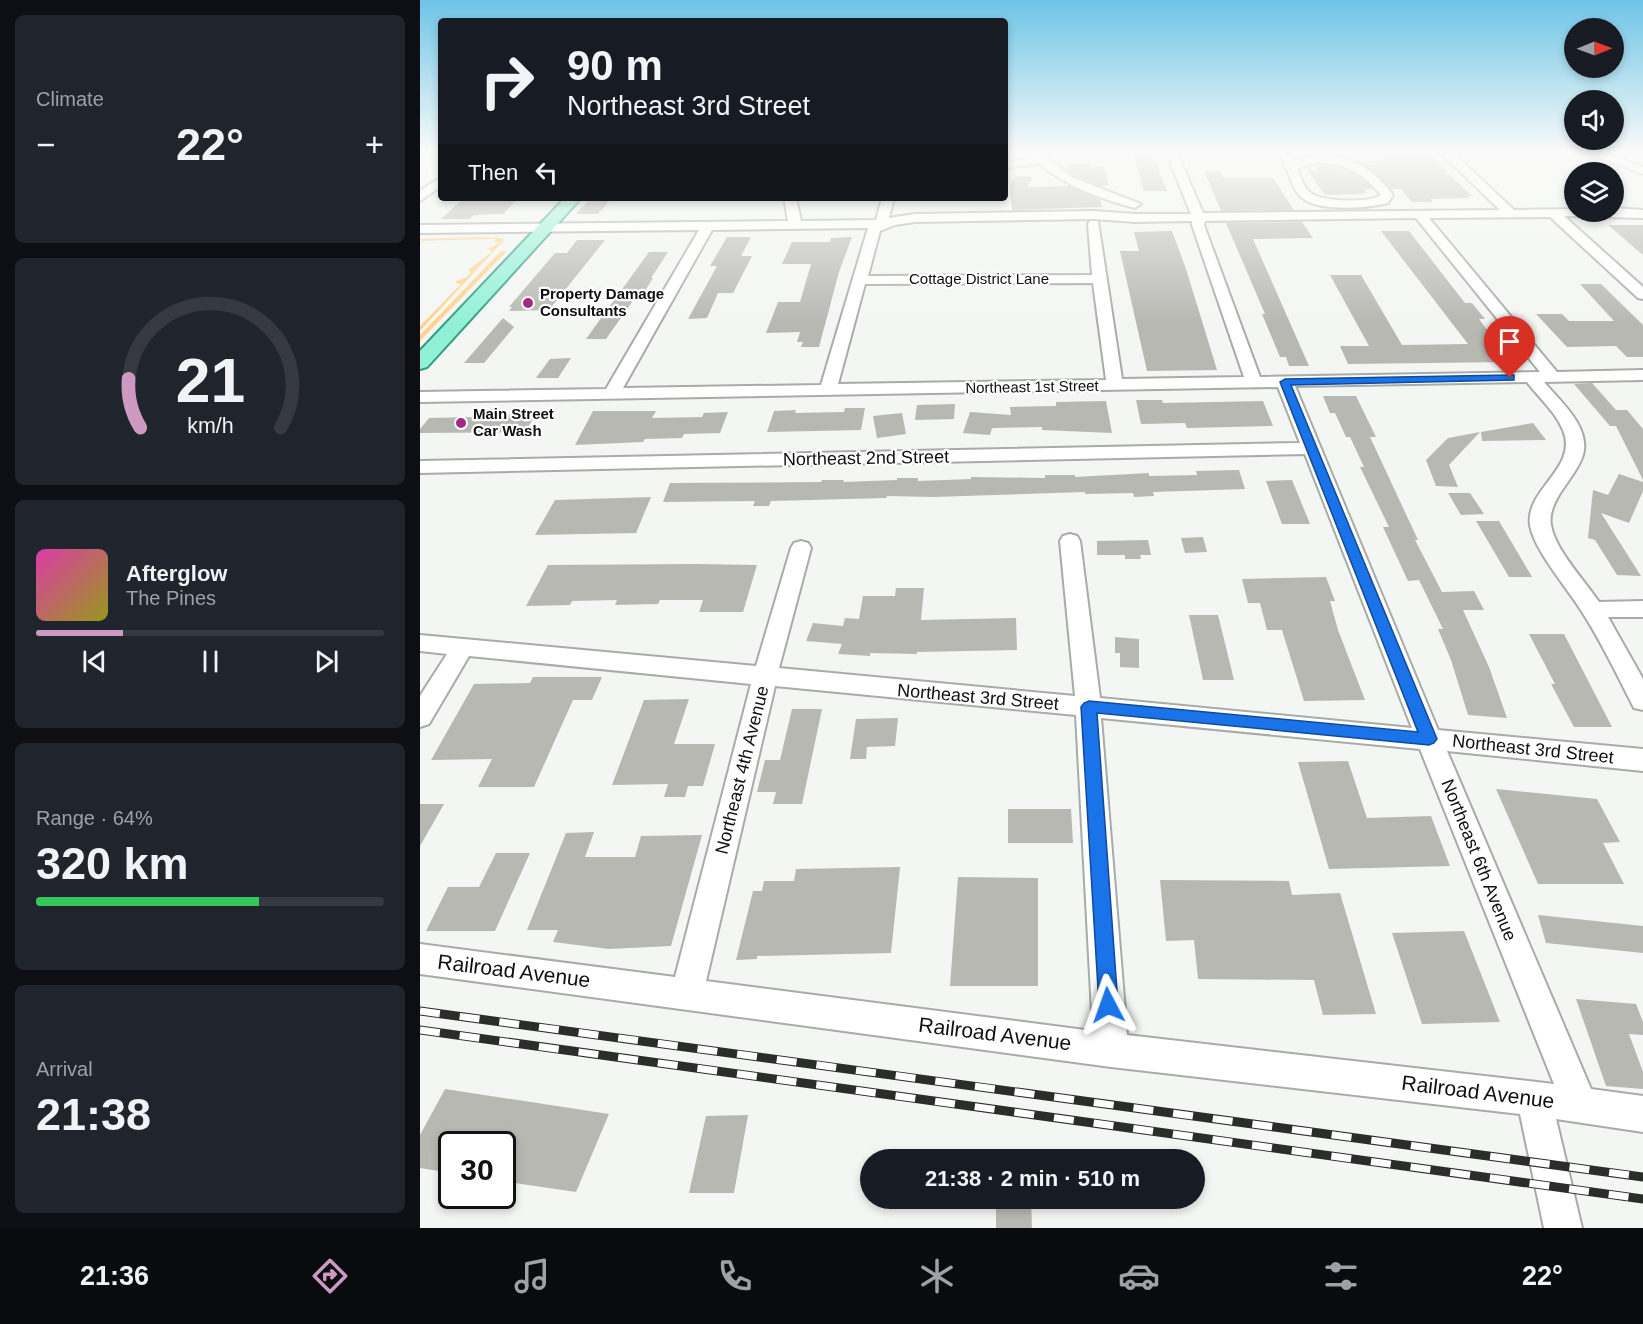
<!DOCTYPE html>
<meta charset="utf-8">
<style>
body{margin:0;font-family:Arial,sans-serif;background:#20242c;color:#f1f3f6;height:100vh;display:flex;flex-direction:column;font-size:22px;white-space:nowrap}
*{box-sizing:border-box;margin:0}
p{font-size:20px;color:#9ea1a6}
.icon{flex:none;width:33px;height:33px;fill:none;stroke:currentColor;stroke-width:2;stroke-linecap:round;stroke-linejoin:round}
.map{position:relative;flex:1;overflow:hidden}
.details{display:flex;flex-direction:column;gap:15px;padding:15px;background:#0d0f14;width:420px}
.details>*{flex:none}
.hud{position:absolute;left:18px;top:18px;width:570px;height:183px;border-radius:6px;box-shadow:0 3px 9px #0003;background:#171b24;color:#f1f3f6;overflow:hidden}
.needle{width:39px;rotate:89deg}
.tools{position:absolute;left:1144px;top:18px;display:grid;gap:12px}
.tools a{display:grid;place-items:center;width:60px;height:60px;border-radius:50%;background:#171b24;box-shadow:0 3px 9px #0003;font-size:30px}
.speed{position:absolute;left:18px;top:1131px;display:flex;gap:12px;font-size:30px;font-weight:700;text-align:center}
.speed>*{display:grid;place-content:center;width:78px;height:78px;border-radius:50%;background:#171b24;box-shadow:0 3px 9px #0003;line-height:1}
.speed .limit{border:3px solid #111;border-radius:9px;background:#fff;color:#111}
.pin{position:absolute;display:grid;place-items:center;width:51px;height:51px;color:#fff;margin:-62px -26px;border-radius:50% 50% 50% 0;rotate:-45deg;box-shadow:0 0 6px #0007}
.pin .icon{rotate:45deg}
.me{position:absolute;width:66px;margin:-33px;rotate:356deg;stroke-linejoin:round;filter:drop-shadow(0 0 4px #0008)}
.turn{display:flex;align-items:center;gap:21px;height:126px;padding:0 30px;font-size:27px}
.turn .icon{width:78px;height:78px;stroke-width:2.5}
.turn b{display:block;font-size:42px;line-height:51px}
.then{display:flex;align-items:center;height:57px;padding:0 30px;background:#0003;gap:12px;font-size:22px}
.big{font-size:45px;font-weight:700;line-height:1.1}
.details .tile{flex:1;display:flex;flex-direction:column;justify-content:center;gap:9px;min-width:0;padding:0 21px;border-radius:9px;background:#20242c}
.details .dial{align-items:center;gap:0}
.dial svg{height:156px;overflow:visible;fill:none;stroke:#363941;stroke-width:7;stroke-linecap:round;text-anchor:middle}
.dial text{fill:#f1f3f6;stroke:none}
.song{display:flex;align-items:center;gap:18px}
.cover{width:72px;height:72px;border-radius:9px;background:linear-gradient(135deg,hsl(320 70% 55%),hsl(60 70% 35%))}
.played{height:6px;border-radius:3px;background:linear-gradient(90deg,#ce99c0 25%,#363941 25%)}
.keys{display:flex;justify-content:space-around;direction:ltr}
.heat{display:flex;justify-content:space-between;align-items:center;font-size:33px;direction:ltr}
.charge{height:9px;border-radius:4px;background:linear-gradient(90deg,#34c759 64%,#363941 0)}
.trip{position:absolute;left:440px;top:1149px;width:345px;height:60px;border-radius:30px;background:#171b24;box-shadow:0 3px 9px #0003;font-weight:700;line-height:60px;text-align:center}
.tabs{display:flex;height:96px;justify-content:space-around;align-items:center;background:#090b0e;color:#9ea1a6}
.tabs .icon{width:42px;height:42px}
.tabs .on{color:#ce99c0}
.tabs b{font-size:27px;color:#f1f3f6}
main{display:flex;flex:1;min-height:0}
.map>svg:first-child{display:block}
.green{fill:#ffd291}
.building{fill:#b8b8b3}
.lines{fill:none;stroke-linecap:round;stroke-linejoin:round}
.minor-casing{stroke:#a8aba7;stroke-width:4}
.major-casing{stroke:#339c7f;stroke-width:4}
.minor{fill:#fff;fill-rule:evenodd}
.major{fill:#91f1d7;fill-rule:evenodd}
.rail-casing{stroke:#2b2d2b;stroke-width:9}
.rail{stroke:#fff;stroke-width:7;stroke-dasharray:20;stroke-linecap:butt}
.route{fill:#1a73e8;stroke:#114b97;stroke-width:1.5}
.poi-dot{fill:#a32a7f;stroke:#fff;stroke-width:2}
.labels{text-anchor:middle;stroke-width:4.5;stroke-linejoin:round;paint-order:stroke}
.far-street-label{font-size:15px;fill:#0e0f0e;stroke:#fff}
.far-poi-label{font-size:15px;font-weight:bold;fill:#0e0f0e;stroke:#fff;text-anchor:start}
.street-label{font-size:18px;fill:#0e0f0e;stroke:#fff}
.near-street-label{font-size:21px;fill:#0e0f0e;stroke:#fff}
</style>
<main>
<section class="details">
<div class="tile"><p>Climate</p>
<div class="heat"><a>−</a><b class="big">22°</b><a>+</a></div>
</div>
<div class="tile dial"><svg viewBox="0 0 100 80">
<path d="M14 69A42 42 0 1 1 86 69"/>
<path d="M14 69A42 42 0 0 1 8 44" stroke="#ce99c0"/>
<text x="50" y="56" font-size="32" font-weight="700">21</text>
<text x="50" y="72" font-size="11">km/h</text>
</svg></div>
<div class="tile">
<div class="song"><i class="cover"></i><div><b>Afterglow</b><p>The Pines</p></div></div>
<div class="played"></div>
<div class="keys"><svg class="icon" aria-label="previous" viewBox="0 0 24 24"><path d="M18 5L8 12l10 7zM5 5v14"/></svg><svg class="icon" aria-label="pause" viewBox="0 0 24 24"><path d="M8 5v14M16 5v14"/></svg><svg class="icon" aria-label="next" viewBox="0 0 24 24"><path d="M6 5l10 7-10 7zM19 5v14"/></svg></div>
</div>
<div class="tile"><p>Range · 64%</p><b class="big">320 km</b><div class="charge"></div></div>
<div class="tile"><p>Arrival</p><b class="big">21:38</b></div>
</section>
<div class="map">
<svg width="1223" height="1228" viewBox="0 0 1223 1228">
<rect width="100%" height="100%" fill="#f3f6f2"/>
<g class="green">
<path d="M 64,237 L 82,238 L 84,240 L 0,331 L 0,326 L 41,284 L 36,283 L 36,281 L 47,277 L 51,272 L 48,270 L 72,252 L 68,249 L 79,243 L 75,242 L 75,239 C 50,239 26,240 2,241 L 0,239 Z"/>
<path d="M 81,251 L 87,251 L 0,341 L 0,335 Z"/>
</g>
<g class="building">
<path d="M 967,152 L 987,152 L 1012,157 L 1028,172 L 1024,174 L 1029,174 L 1052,196 L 1047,196 L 1050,198 L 1010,199 L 1013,202 L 992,202 L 981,189 L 971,189 L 954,172 L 937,161 L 957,161 Z"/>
<path d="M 713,154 L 733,154 L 747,191 L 724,191 Z"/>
<path d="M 646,164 L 670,164 L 671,167 L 684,167 L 689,185 L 681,186 L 653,175 L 647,170 Z"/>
<path d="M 894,165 L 923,169 L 938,176 L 953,189 L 944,189 L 947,193 L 940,194 L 905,195 L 887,170 L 898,170 Z"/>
<path d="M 784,171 L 800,171 L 803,178 L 853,178 L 874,210 L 801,211 Z"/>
<path d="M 595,176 L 613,177 L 607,187 L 650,186 L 680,200 L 682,207 L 592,210 L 590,186 Z"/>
<path d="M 44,198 L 99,198 L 83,214 L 54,215 L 49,219 L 21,219 Z"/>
<path d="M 171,198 L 192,198 L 178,214 L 156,214 Z"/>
<path d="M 882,222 L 893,238 L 833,239 L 889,366 L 869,366 L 866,357 L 860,357 L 842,314 L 845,314 L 806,223 Z"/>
<path d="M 1188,225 L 1223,225 L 1223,255 Z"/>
<path d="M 752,231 L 766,269 L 797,370 L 727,371 L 700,251 L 719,251 L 714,232 Z"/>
<path d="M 961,231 L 989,231 L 1045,303 L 1052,303 L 1065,319 L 1059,319 L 1091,362 L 928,364 L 920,346 L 949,346 L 910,275 L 941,275 L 982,345 L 1048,344 Z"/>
<path d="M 307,237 L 331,237 L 321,256 L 332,256 L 313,293 L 298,293 L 287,318 L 268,319 L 297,266 L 290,266 Z"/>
<path d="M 432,237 L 419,272 L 399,347 L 381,347 L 383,342 L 377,342 L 380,332 L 346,333 L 358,302 L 380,302 L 391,264 L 362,264 L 372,242 L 410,242 L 411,238 Z"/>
<path d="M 157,240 L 185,240 L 129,310 L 89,311 L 92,307 L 89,307 L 135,253 L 147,253 Z"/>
<path d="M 229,252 L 248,252 L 231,278 L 233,278 L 223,294 L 217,295 L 186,339 L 166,339 Z"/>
<path d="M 1160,284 L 1181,284 L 1223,325 L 1223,357 L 1207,357 L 1196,346 L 1147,347 L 1116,314 L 1142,314 L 1149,321 L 1194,321 Z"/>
<path d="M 83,318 L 94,327 L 64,363 L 44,363 Z"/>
<path d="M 151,358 L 138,378 L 116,378 L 130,359 Z"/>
<path d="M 1172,383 L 1196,410 L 1207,410 L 1223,429 L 1223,480 L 1196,426 L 1190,426 L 1154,384 Z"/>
<path d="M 903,396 L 936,396 L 956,437 L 950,437 L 998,540 L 995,540 L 1022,592 L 1054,591 L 1064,610 L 1043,610 L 1069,667 L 1087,718 L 1048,715 L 1031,660 L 1018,629 L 1023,629 L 999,580 L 988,581 L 963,527 L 969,527 L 940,467 L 944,467 L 930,437 L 926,437 L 915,413 L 910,413 Z"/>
<path d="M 716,400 L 742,400 L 743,403 L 843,401 L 853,426 L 767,428 L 765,423 L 721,424 Z"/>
<path d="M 686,401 L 692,433 L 622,430 L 622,427 L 572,428 L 570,435 L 543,433 L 550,412 L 591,415 L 590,407 L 636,406 L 636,402 Z"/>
<path d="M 535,404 L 534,419 L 495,420 L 497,405 Z"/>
<path d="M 425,408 L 445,408 L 441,430 L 347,432 L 354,411 L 376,410 L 375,413 L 424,412 Z"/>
<path d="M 85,411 L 83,415 L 116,414 L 105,432 L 0,433 L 0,429 L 9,418 L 55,417 L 58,412 Z"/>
<path d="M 173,411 L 236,411 L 232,418 L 282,417 L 284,413 L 308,412 L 300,433 L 264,434 L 262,438 L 225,439 L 223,442 L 155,445 Z"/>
<path d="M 482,413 L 486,434 L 457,438 L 453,416 Z"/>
<path d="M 1113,423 L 1126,440 L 1062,441 L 1061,432 Z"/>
<path d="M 1060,432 L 1029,465 L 1038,487 L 1016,486 L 1006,460 L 1028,438 Z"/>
<path d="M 819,470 L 825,489 L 733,492 L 734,496 L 714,497 L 713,493 L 665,494 L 665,492 L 513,497 L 467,496 L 466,498 L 351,501 L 349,506 L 333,506 L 335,501 L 243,502 L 250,483 L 401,482 L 402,480 L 424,480 L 423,482 L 477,480 L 477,478 L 498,478 L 498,481 L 551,479 L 551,477 L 625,478 L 625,475 L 655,475 L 655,477 L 729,473 L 729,476 L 777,475 L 776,471 Z"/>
<path d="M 1199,474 L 1223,482 L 1223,491 L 1209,523 L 1181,513 L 1221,576 L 1197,575 L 1175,540 L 1168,538 L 1173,490 L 1188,495 Z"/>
<path d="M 872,480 L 890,524 L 862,524 L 846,481 Z"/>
<path d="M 1028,493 L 1050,493 L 1064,514 L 1041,515 Z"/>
<path d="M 231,497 L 216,533 L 115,535 L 135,500 Z"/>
<path d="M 1056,521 L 1079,521 L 1112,577 L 1089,577 Z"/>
<path d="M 783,537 L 787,552 L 765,553 L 761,538 Z"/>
<path d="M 728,540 L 731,555 L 720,555 L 721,559 L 705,559 L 705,555 L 677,555 L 677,541 Z"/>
<path d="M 275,564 L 337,565 L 323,612 L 279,612 L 283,600 L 240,600 L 238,604 L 195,605 L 197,600 L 152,601 L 150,605 L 106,606 L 128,565 Z"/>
<path d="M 906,577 L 915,601 L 910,601 L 918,630 L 945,700 L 884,701 L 862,630 L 847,630 L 840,603 L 828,603 L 822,579 Z"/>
<path d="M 476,588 L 504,588 L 501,620 L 596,618 L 597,650 L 497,652 L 497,654 L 450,653 L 450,656 L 418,654 L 422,644 L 386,641 L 393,623 L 423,626 L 425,618 L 439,619 L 443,596 L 475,596 Z"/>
<path d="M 769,615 L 798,615 L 814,680 L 783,680 Z"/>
<path d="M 1109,634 L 1144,634 L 1192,727 L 1154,727 L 1131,684 L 1135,684 Z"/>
<path d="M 695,637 L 719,639 L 719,668 L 700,667 L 700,653 L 695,653 Z"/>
<path d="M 113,677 L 182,677 L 172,700 L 153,700 L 114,787 L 58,787 L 72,759 L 11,760 L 54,684 L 110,683 Z"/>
<path d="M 269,699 L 254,744 L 295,744 L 283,786 L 268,786 L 265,797 L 244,797 L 248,784 L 192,785 L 224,700 Z"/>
<path d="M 372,709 L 402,709 L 382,804 L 353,804 L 356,792 L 337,792 L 345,760 L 360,760 Z"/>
<path d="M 478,718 L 475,746 L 447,747 L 446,759 L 430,759 L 436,719 Z"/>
<path d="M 928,761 L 947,818 L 1011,816 L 1030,866 L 909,869 L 878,762 Z"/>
<path d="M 1076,789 L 1177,799 L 1200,842 L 1183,843 L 1204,884 L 1118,884 Z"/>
<path d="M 0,804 L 24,804 L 0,846 Z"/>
<path d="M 588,809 L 651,809 L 653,843 L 588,843 Z"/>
<path d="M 174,832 L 165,857 L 215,857 L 221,836 L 282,835 L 251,946 L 189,949 L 133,942 L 138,930 L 107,930 L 146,833 Z"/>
<path d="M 76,853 L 110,853 L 75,931 L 6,931 L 28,887 L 59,887 Z"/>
<path d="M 480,867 L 471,953 L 337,956 L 337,959 L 316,960 L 333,891 L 342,891 L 344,881 L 374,881 L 376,869 Z"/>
<path d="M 538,877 L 618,878 L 618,986 L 530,986 Z"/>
<path d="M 740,880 L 869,881 L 872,895 L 920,893 L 956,1014 L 903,1015 L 894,980 L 778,979 L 774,940 L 746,941 Z"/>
<path d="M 1118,915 L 1223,926 L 1223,953 L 1126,943 Z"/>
<path d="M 1044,931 L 1080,1022 L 1002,1024 L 972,933 Z"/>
<path d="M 1156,999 L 1216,1004 L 1223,1022 L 1223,1035 L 1209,1034 L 1223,1072 L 1223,1089 L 1186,1086 Z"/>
<path d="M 25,1089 L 189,1114 L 156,1192 L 82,1181 L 82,1144 L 32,1144 L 32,1173 L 0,1168 L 0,1135 Z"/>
<path d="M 328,1115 L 314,1193 L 269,1193 L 286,1116 Z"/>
<path d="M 576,1198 L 611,1198 L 612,1228 L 576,1228 Z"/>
</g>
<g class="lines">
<defs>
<g id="minor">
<path d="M 610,152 L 621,152 L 652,177 L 721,204 L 715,208 C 681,199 647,187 620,164 L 585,168 L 585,162 L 615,158 Z"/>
<path d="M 746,152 L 757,152 L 783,213 L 1080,210 L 1025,157 L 1024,155 L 1027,152 L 1033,153 L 1094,210 L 1155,209 L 1155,212 L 1194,212 L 1194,208 L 1223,210 L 1223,218 L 1144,216 L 1223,287 L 1223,299 L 1218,298 L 1130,217 L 1009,218 L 1137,372 L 1223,370 L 1223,380 L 1124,382 C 1140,401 1171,427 1163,455 C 1158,470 1147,482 1139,495 C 1134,504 1129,514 1131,525 C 1135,550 1165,581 1179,602 L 1223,601 L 1223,617 L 1188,617 L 1223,679 L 1223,710 L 1214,708 C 1198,677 1183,645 1164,615 C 1150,591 1114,551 1110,525 C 1105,489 1159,468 1143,430 C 1135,411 1119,398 1107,382 L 875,386 L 1018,730 L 1223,749 L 1223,771 L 1027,751 L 1171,1089 L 1223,1096 L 1223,1132 L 1136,1119 L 1162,1228 L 1124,1228 L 1100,1114 L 691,1067 L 0,974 L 0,944 L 255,977 L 331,684 L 49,656 L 9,724 L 0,727 L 0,696 L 27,654 L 0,651 L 0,635 L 336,666 L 371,548 L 374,543 L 381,541 L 388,543 L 391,548 L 359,668 L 655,696 L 640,541 L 643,536 L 650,534 L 657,536 L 660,541 L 680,698 L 992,728 L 885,454 L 0,473 L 0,461 L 880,443 L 858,387 L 0,402 L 0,392 L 186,389 L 279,230 L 0,233 L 0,225 L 368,221 L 364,198 L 376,198 L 381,221 L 456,220 L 462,198 L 474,198 L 469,218 L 495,214 L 674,211 L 715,214 L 771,214 ZM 996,218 L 1120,372 L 840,377 L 784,225 L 785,221 ZM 674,219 L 715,222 L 772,221 L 772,225 L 824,377 L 702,379 L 678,221 L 670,221 L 668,224 L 672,275 L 448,276 L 460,231 L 475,225 L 495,222 ZM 448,228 L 401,385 L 203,388 L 292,230 ZM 673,283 L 686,380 L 418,384 L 445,284 ZM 355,686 L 656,715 L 673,1031 L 286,981 ZM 681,718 L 1000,749 L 1134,1084 L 707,1035 Z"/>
<path d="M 862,152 L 872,152 L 874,161 C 916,149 947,160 973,195 L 968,203 C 948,208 896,213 880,196 C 874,190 872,182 869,175 C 865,167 862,161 862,152 ZM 894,163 C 924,162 942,172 961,195 C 950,203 902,202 891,193 C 883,188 881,176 877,169 Z"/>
<path d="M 1166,152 L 1182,152 L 1223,167 L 1223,174 Z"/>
<path d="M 21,177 L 21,186 L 0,201 L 0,191 Z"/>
</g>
<path id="major" d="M 145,198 L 161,198 L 7,367 L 0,369 L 0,351 Z"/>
</defs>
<use href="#minor" class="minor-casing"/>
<use href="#major" class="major-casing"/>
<use href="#minor" class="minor"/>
<use href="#major" class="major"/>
<defs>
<g id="rail">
<path d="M 0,1011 L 1223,1177"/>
<path d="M 0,1030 L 1223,1199"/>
</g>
</defs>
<use href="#rail" class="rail-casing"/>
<use href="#rail" class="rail"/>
</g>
<linearGradient id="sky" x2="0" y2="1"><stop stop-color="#6ec4e7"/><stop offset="0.47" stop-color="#fafbf9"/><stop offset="1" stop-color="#fafbf9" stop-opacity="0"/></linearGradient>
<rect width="1223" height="324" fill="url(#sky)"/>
<path class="route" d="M 1090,375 L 1094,375 L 1094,380 L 871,385 L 1017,739 L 1014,743 L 1009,745 L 677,713 L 698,1005 L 695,1011 L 688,1014 L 681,1011 L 679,1005 L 661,707 L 664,703 L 669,701 L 998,732 L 860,382 L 865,379 Z"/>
<g class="poi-dot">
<circle cx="108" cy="303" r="6"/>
<circle cx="41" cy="423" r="6"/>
</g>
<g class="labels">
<g class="far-street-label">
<text x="559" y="284">Cottage District Lane</text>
<text transform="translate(612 387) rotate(-1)" y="5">Northeast 1st Street</text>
</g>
<g class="far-poi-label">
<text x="120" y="299">Property Damage<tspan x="120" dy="17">Consultants</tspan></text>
<text x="53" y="419">Main Street<tspan x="53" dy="17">Car Wash</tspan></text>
</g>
<g class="street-label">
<text transform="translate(446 458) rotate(-1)" y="6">Northeast 2nd Street</text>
<text transform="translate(558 697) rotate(5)" y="6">Northeast 3rd Street</text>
<text transform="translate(1113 749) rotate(6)" y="6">Northeast 3rd Street</text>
<text transform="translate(322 770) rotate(-76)" y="6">Northeast 4th Avenue</text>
<text transform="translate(1059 860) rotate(68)" y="6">Northeast 6th Avenue</text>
</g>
<g class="near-street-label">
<text transform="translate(94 971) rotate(7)" y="7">Railroad Avenue</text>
<text transform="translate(575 1034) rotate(7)" y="7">Railroad Avenue</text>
<text transform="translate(1058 1092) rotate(7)" y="7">Railroad Avenue</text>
</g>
</g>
</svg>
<div class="tools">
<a><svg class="needle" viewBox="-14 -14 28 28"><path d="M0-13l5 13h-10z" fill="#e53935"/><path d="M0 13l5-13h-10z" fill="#9ea1a6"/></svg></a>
<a><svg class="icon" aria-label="sound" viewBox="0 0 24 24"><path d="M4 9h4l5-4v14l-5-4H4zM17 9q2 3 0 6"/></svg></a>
<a><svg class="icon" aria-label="layers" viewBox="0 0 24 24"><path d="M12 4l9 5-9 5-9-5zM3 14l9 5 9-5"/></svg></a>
</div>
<div class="speed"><div class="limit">30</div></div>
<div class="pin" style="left:1090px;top:378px;background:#d93025"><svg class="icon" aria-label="arrive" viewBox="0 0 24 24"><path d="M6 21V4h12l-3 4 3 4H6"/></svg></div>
<svg class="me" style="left:688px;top:1005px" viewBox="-20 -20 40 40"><path d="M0-17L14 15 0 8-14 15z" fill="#1a73e8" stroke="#fff" stroke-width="4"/></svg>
<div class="trip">21:38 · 2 min · 510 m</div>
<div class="hud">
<div class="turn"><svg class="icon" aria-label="right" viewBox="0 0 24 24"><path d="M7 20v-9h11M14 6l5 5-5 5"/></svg><div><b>90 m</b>Northeast 3rd Street</div></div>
<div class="then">Then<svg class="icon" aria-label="left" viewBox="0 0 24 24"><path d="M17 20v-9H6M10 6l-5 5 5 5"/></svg></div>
</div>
</div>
</main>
<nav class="tabs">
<b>21:36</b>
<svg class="icon on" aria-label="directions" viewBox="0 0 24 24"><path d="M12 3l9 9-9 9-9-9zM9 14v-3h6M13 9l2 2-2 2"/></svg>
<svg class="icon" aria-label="music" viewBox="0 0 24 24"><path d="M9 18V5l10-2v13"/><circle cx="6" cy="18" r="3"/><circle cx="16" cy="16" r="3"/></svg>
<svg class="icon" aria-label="phone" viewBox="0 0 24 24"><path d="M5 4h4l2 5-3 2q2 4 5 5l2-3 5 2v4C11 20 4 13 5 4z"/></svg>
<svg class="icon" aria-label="climate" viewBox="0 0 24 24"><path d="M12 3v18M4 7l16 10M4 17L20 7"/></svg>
<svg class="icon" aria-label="car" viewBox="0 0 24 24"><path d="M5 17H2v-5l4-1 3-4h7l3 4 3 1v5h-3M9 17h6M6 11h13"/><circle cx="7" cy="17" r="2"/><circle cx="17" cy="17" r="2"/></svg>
<svg class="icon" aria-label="filters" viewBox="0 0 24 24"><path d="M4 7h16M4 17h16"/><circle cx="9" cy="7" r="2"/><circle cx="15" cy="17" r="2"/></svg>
<b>22°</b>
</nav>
